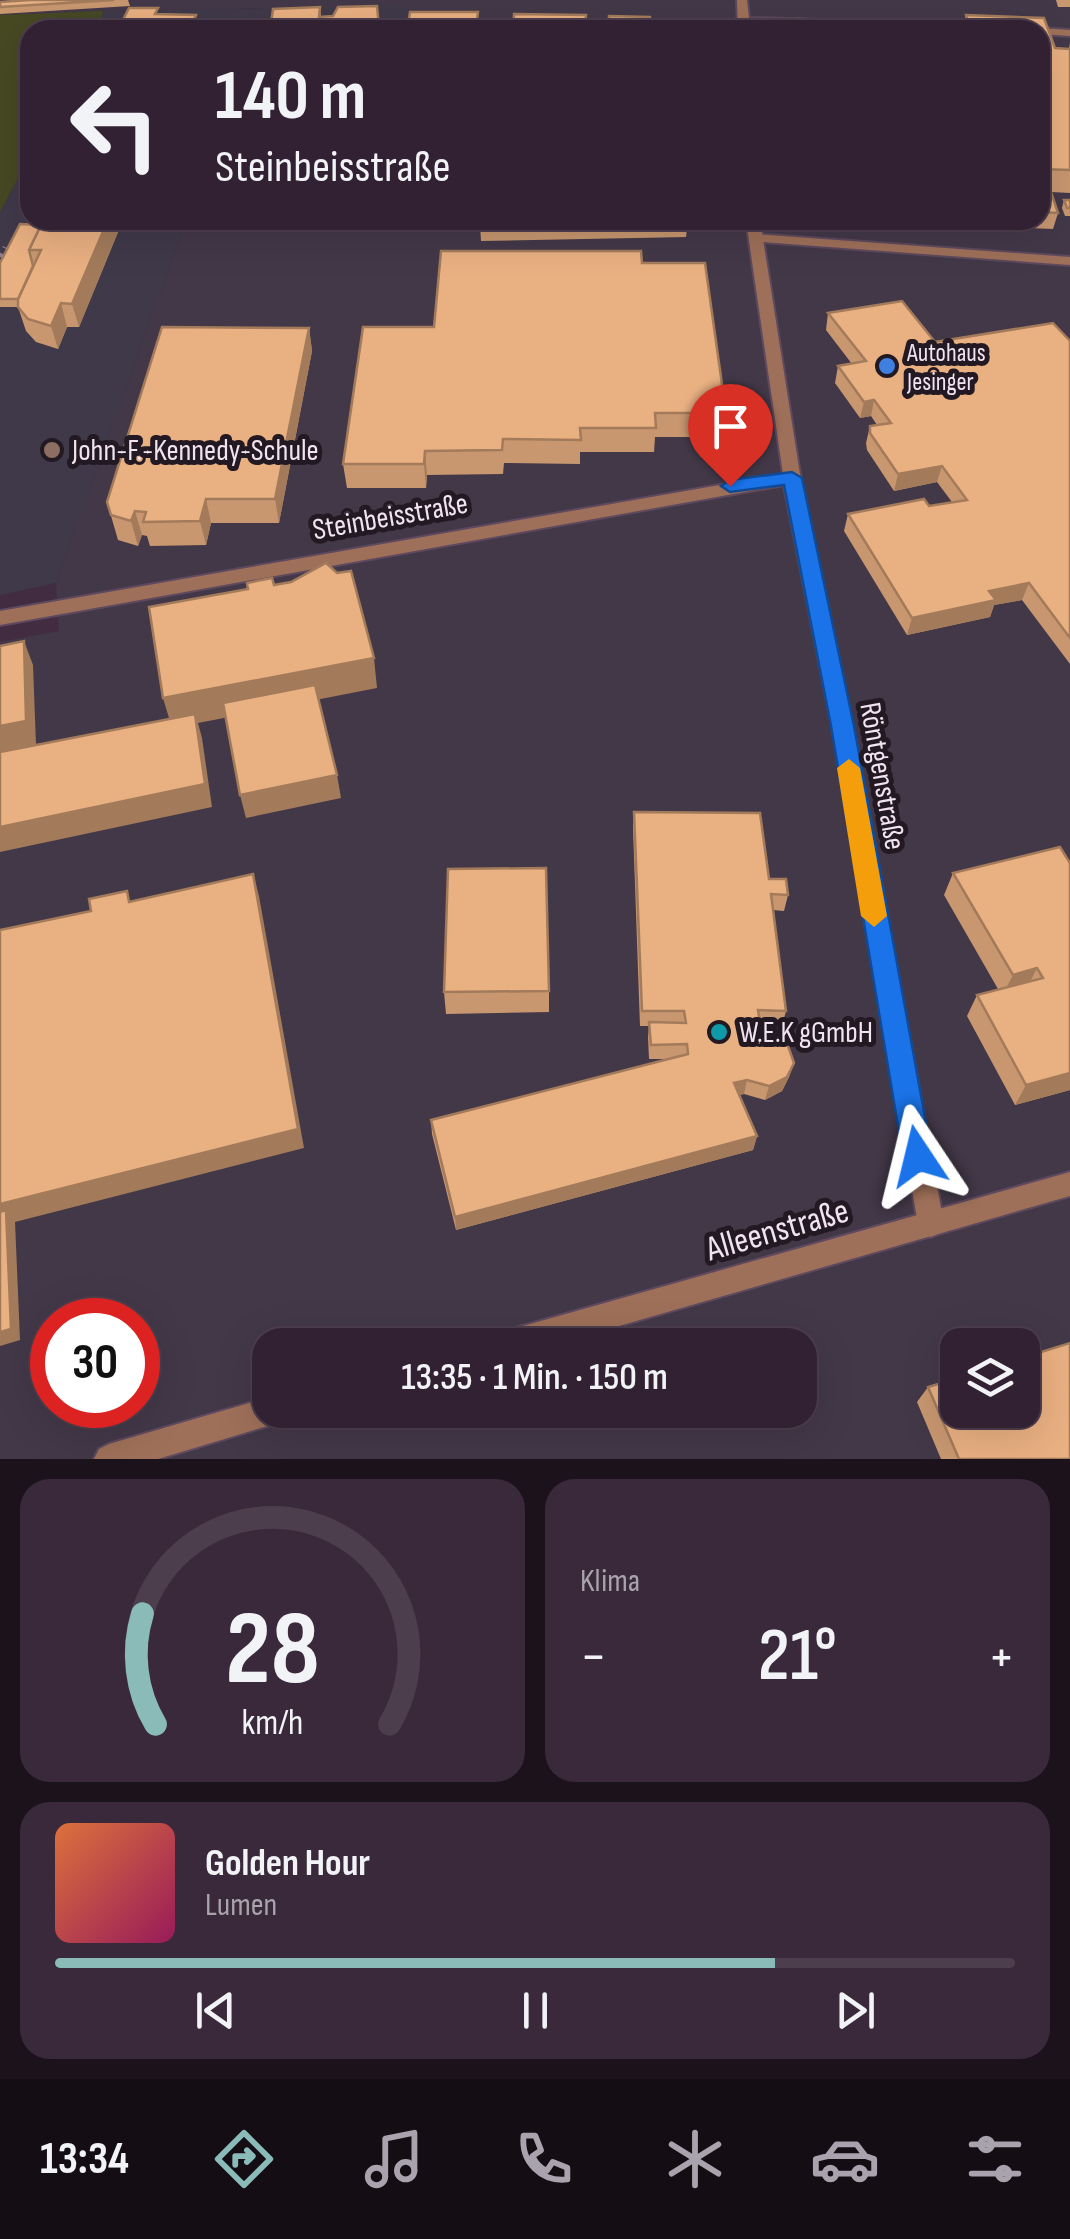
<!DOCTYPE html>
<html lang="de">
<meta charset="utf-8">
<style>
body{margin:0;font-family:"Sofia Sans Condensed",sans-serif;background:#3a293a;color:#f1f3f6;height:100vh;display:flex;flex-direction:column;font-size:38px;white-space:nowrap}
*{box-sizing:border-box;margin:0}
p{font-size:32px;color:#a8a3ac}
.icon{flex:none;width:55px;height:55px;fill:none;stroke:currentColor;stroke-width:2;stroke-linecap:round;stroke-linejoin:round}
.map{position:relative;height:1459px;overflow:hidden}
.sheet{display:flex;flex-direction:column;gap:20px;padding:20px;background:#1c121c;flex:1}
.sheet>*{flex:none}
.banner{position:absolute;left:20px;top:20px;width:1030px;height:210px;border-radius:30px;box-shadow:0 10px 40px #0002,0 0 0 2px #4d3e4d;background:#322132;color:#f1f3f6;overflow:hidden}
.fabs{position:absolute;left:940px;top:1328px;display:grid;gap:20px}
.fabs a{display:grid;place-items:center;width:100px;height:100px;border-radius:20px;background:#322132;box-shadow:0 10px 40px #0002,0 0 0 2px #4d3e4d;font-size:50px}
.speed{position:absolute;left:30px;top:1298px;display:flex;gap:20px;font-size:50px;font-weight:700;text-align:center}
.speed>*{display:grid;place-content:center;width:130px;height:130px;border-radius:50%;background:#322132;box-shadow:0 10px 40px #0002,0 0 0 2px #4d3e4d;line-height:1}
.speed .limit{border:15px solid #d22;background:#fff;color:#111}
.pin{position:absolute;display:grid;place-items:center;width:85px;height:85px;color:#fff;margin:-102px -42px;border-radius:50% 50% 50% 0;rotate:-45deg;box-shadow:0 0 10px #0007}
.pin .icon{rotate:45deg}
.me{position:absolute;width:110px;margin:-55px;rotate:350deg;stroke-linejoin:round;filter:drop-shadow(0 0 8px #0008)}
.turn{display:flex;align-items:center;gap:35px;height:210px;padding:0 30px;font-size:45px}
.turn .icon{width:130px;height:130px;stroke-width:2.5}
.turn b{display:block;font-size:70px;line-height:85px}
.big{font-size:75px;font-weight:600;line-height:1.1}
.sheet .card{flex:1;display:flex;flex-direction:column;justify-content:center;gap:15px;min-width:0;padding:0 35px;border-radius:30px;background:#3a293a}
.sheet .dial{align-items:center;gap:0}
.dial svg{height:260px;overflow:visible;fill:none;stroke:#4d3e4d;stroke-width:7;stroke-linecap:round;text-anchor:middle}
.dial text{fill:#f1f3f6;stroke:none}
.song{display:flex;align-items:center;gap:30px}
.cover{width:120px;height:120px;border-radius:15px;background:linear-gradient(135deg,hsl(20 70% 55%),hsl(330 70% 35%))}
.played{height:10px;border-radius:5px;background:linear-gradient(90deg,#8bbbb9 75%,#4d3e4d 75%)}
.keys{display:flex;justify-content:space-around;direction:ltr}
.heat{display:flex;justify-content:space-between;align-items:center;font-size:55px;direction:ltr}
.sheet .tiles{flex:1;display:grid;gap:20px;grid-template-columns:1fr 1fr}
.card:last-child{grid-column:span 2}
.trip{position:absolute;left:252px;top:1328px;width:565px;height:100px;border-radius:30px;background:#322132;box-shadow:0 10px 40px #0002,0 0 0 2px #4d3e4d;font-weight:600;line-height:100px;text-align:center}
.dock{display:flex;height:160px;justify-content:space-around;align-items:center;background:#140d14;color:#a8a3ac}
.dock .icon{width:70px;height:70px}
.dock .selected{color:#8bbbb9}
.dock b{font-size:45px;color:#f1f3f6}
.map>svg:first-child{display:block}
.industrial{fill:#433848;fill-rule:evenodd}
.education{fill:#40394a}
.green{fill:#464922}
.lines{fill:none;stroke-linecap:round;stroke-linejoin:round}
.minor-casing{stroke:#5e495e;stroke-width:4}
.tertiary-casing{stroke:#5e495e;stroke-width:4}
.path{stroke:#8f7c8e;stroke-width:5;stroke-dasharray:4 6;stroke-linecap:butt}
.minor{fill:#9e7059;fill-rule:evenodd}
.tertiary{fill:#9e7059;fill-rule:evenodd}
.wall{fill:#c89770}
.shaded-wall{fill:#a37b5b}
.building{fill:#e9b082;stroke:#a37b5b;stroke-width:2.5}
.route{fill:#1a73e8;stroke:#114b97;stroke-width:2.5}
.slow{fill:#f59e0b}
.shop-dot{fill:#3f7fe0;stroke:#231922;stroke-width:4}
.education-dot{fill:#8d6e63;stroke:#231922;stroke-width:4}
.culture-dot{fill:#0f9aa8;stroke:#231922;stroke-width:4}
.labels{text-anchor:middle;stroke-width:10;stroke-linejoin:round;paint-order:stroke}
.far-poi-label{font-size:25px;fill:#f1e3f0;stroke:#231922;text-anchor:start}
.poi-label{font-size:30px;fill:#f1e3f0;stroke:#231922;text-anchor:start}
.street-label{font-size:30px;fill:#f1e3f0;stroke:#231922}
.near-street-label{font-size:35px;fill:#f1e3f0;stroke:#231922}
</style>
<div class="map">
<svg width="1070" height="1459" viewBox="0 0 1070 1459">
<rect width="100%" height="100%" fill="#422c42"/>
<path class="industrial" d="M 0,0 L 1070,0 L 1070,1459 L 0,1459 L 0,642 L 59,631 L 56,583 L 186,220 L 1040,220 L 1040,30 L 254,30 L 262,8 L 0,15 ZM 52,1320 L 138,1320 L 138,1405 L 52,1405 ZM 270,1345 L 800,1345 L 800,1410 L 270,1410 ZM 958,1345 L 1022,1345 L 1022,1410 L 958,1410 Z"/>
<g class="education">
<path d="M 408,6 L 404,30 L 98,30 L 103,11 Z"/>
<path d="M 30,156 L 30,220 L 186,220 L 56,583 L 0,595 L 0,212 Z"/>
</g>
<path class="green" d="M 103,11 L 98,30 L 30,30 L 30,156 L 0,212 L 0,15 Z"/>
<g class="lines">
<defs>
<g id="minor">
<path d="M 737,0 L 747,0 L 749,18 L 821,20 L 827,23 L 821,26 L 749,25 L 750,30 L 738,30 Z"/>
<path d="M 846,22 L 1004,27 L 1010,30 L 850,27 L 846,26 Z"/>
<path d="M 1040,28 L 1070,30 L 1070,36 L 1040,34 L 1040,30 L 1035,30 Z"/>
<path d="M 746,220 L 760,220 L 805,506 L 852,726 L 944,1224 L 940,1233 L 931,1237 L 922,1233 L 918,1224 L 832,726 L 784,485 L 0,625 L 0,611 L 783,474 Z"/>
</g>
<g id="tertiary">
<path d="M 755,234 L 1070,257 L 1070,265 L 750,241 L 750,235 Z"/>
<path d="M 1070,1172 L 1070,1196 L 553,1345 L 491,1345 L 495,1335 L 505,1331 Z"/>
<path d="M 270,1397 L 270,1410 L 288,1410 L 284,1420 L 274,1424 L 158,1459 L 94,1459 L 99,1449 L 109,1444 Z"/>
</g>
</defs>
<use href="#minor" class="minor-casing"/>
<use href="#tertiary" class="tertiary-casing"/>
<path class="path" d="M 0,257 L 5,247"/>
<use href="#minor" class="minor"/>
<use href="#tertiary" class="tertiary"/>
</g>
<g class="wall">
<path d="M 30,0 L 128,0 L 130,6 L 0,14 L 0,2 Z"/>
<path d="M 1056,0 L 1070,0 L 1070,7 L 1058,7 Z"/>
<path d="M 320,7 L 321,17 L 333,16 L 379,27 L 380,30 L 270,30 Z"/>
<path d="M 966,15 L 1044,18 L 1055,48 L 1069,49 L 1070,43 L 1070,193 L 1051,192 L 1058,213 L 1053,229 L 982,226 L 980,220 L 1040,220 L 1040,30 L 962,30 Z"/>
<path d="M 1064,200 L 1070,200 L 1070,216 L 1065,216 L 1062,208 Z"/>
<path d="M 37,220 L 123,220 L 79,327 L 67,327 L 58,349 L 36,342 L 26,331 L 18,307 L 0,307 L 0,263 L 38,224 Z"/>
<path d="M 470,220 L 688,220 L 686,237 L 481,241 L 480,225 L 470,225 Z"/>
<path d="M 642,263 L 726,413 L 723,437 L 655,437 L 654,452 L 580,452 L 580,464 L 504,463 L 503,474 L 427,475 L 426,488 L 347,488 L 343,464 L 434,327 Z"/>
<path d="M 828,313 L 935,342 L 1070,341 L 1070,664 L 1022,600 L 994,605 L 990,617 L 907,635 L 844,531 L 848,514 L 929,506 L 952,502 L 937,482 L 894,491 L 867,450 L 866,443 L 870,426 L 877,425 L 871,416 L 860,418 L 835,383 L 838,366 L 852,364 L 826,330 Z"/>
<path d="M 309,328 L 312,351 L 279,523 L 211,523 L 206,545 L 150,546 L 147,536 L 142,535 L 138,546 L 118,540 L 107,502 Z"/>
<path d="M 634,812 L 769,879 L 788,895 L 784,911 L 773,910 L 786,1011 L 782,1026 L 761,1025 L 761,1029 L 794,1063 L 789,1077 L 782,1091 L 765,1100 L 744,1094 L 739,1095 L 757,1136 L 753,1150 L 456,1230 L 432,1134 L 431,1120 L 669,1059 L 649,1059 L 648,1037 L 649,1026 L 640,1026 L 633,828 Z"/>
<path d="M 1070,863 L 1070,1090 L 1015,1105 L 967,1016 L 977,995 L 998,989 L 944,895 L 953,873 Z"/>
<path d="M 549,991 L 549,1012 L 446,1014 L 444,992 Z"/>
<path d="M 928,1387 L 1070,1459 L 941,1459 L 917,1402 Z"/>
</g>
<g class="shaded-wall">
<path d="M 196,15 L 198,30 L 189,30 Z"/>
<path d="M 108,220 L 123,220 L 79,327 L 72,304 Z"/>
<path d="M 61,303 L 67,327 L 58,349 L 51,326 Z"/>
<path d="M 309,328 L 312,351 L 279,523 L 275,499 Z"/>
<path d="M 874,400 L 871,416 L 860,418 L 864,402 Z"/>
<path d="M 425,451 L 427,475 L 426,488 L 424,464 Z"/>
<path d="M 942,466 L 937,482 L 894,491 L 898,474 Z"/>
<path d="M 206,499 L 211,523 L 206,545 L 200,521 Z"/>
<path d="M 135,511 L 142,535 L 138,546 L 131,521 Z"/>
<path d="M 1029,583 L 1022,600 L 994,605 L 990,617 L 907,635 L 912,618 L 989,591 Z"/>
<path d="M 24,641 L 33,665 L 36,745 L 0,752 L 0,726 Z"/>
<path d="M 374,658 L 377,688 L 198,723 L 202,738 L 212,807 L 0,852 L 0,827 L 172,728 L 163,698 Z"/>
<path d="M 337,775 L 341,798 L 246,818 L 240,795 Z"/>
<path d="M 253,874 L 259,896 L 304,1148 L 15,1222 L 20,1340 L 0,1346 L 0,1204 Z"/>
<path d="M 1037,968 L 1026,990 L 1002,996 L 1013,975 Z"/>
<path d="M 794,1063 L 789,1077 L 782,1091 L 765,1100 L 769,1086 Z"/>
<path d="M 1070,1073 L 1070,1090 L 1015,1105 L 1026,1085 Z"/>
<path d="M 747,1080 L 744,1094 L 730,1097 L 734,1083 Z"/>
<path d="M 757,1136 L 753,1150 L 456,1230 L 455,1217 Z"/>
</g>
<g class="building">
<path d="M 30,0 L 114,0 L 0,7 L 0,2 Z"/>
<path d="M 377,6 L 379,27 L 363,29 L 360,22 L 343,23 L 340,30 L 306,30 L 304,24 L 291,24 L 288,30 L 270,30 L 273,9 L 320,7 L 319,17 L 333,16 L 338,7 Z"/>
<path d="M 129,8 L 158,8 L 155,14 L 196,15 L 189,30 L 118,30 Z"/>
<path d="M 410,12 L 478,12 L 476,30 L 407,30 Z"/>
<path d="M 514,14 L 586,15 L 585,30 L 513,30 Z"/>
<path d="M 966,15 L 1044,18 L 1055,48 L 1070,49 L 1070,170 L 1040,169 L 1040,30 L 970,30 Z"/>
<path d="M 609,16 L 650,17 L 649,30 L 608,30 Z"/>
<path d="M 798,19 L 875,22 L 877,30 L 786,30 L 786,27 L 799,28 Z"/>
<path d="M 913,21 L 946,22 L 948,30 L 915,30 Z"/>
<path d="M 1040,191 L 1051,192 L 1058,213 L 1040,212 Z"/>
<path d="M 1064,200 L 1070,200 L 1070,208 L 1067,208 Z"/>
<path d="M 43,220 L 108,220 L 72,304 L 61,303 L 51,326 L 28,319 L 18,307 L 18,299 L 41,250 L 29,250 Z"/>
<path d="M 20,224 L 41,225 L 29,250 L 33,266 L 18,299 L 0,299 L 0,263 Z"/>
<path d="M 441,251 L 641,251 L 642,263 L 705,263 L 726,413 L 655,413 L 656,428 L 580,428 L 581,440 L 503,439 L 502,450 L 425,451 L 424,464 L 343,464 L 363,327 L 434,327 Z"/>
<path d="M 902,301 L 935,342 L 1053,323 L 1070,341 L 1070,638 L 1029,583 L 989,591 L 996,600 L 912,618 L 848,514 L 924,499 L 929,506 L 967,500 L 942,466 L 898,474 L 870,433 L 870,426 L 891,423 L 874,400 L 864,402 L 838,366 L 866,361 L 828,313 Z"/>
<path d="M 162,327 L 309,328 L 275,499 L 206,499 L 200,521 L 143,522 L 146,512 L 135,511 L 131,521 L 111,515 L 107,502 Z"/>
<path d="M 326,563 L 337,573 L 351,571 L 374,658 L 163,698 L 149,607 L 248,589 L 247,583 L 272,578 L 274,585 L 291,582 Z"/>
<path d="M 24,641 L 26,721 L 0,726 L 0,646 Z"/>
<path d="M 315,685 L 337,775 L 240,795 L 223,703 Z"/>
<path d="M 195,714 L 205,784 L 0,827 L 0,752 Z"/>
<path d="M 634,812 L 760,813 L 769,879 L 786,879 L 788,895 L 771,894 L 786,1011 L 758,1010 L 761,1029 L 786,1040 L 794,1063 L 787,1077 L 769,1086 L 747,1080 L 734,1083 L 757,1136 L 455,1217 L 431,1120 L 688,1054 L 687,1044 L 651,1045 L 649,1022 L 686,1023 L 684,1011 L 642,1011 Z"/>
<path d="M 1060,847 L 1070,863 L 1070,1073 L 1026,1085 L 977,995 L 1043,978 L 1037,968 L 1013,975 L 953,873 Z"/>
<path d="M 546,868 L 549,991 L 444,992 L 448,869 Z"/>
<path d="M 253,874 L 298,1129 L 0,1204 L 0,930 L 91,911 L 89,899 L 127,891 L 129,902 Z"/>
<path d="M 6,1210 L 11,1329 L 0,1332 L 0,1212 Z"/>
<path d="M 1070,1343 L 1070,1459 L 959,1459 L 928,1387 L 958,1378 L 958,1410 L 1022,1410 L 1022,1358 Z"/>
</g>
<path class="route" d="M 792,472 L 802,478 L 854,726 L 932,1156 L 928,1165 L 918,1169 L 907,1165 L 903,1156 L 831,726 L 784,485 L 730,492 L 721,486 L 730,480 Z"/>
<path class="slow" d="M 849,759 L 860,768 L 887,916 L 874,927 L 861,916 L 837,768 Z"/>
<circle class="shop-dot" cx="887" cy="366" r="10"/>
<circle class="education-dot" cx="52" cy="450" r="10"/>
<circle class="culture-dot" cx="719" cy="1032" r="10"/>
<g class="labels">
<g class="far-poi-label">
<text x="907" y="361">Autohaus<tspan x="907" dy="29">Jesinger</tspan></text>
</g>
<g class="poi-label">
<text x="72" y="460">John-F.-Kennedy-Schule</text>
<text x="739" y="1042">W.E.K gGmbH</text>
</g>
<g class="street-label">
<text transform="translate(390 516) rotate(-10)" y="10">Steinbeisstraße</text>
<text transform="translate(883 776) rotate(80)" y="10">Röntgenstraße</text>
</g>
<g class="near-street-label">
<text transform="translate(777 1229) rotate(-16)" y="12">Alleenstraße</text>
</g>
</g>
</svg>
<div class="fabs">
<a><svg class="icon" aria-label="layers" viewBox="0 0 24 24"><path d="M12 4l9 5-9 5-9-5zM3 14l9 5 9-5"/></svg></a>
</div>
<div class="speed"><div class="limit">30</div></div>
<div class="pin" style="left:730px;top:486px;background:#d93025"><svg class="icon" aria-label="arrive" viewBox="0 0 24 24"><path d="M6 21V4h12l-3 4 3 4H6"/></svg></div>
<svg class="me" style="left:918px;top:1156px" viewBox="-20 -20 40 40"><path d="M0-17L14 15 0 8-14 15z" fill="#1a73e8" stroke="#fff" stroke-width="4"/></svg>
<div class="trip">13:35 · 1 Min. · 150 m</div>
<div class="banner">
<div class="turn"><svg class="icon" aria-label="left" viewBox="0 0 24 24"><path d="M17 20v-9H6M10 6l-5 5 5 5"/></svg><div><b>140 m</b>Steinbeisstraße</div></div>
</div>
</div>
<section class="sheet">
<div class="tiles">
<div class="card dial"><svg viewBox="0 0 100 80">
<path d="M14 69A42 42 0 1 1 86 69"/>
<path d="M14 69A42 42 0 0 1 10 35" stroke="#8bbbb9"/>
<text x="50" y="56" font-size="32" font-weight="700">28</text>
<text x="50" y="72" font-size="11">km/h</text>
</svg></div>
<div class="card"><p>Klima</p>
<div class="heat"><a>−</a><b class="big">21°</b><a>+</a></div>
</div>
<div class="card">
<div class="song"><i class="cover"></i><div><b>Golden Hour</b><p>Lumen</p></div></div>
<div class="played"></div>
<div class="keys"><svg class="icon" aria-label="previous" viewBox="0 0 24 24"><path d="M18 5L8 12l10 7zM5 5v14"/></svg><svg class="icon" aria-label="pause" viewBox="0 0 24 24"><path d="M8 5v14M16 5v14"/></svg><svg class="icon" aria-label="next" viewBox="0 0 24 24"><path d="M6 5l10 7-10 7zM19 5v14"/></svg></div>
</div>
</div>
</section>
<nav class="dock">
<b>13:34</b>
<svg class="icon selected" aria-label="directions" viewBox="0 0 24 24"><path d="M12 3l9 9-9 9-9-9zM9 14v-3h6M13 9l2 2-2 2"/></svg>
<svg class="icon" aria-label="music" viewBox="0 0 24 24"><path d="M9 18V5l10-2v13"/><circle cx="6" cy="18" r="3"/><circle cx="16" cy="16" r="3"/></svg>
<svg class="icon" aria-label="phone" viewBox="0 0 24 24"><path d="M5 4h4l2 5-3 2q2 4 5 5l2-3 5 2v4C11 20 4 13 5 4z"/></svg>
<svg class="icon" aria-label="climate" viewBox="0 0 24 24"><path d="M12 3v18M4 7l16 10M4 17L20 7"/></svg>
<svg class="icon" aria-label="car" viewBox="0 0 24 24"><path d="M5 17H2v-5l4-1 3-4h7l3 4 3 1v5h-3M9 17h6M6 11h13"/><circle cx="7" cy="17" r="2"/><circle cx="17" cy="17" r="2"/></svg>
<svg class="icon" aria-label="filters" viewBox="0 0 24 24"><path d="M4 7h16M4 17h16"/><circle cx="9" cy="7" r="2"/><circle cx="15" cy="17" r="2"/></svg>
</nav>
